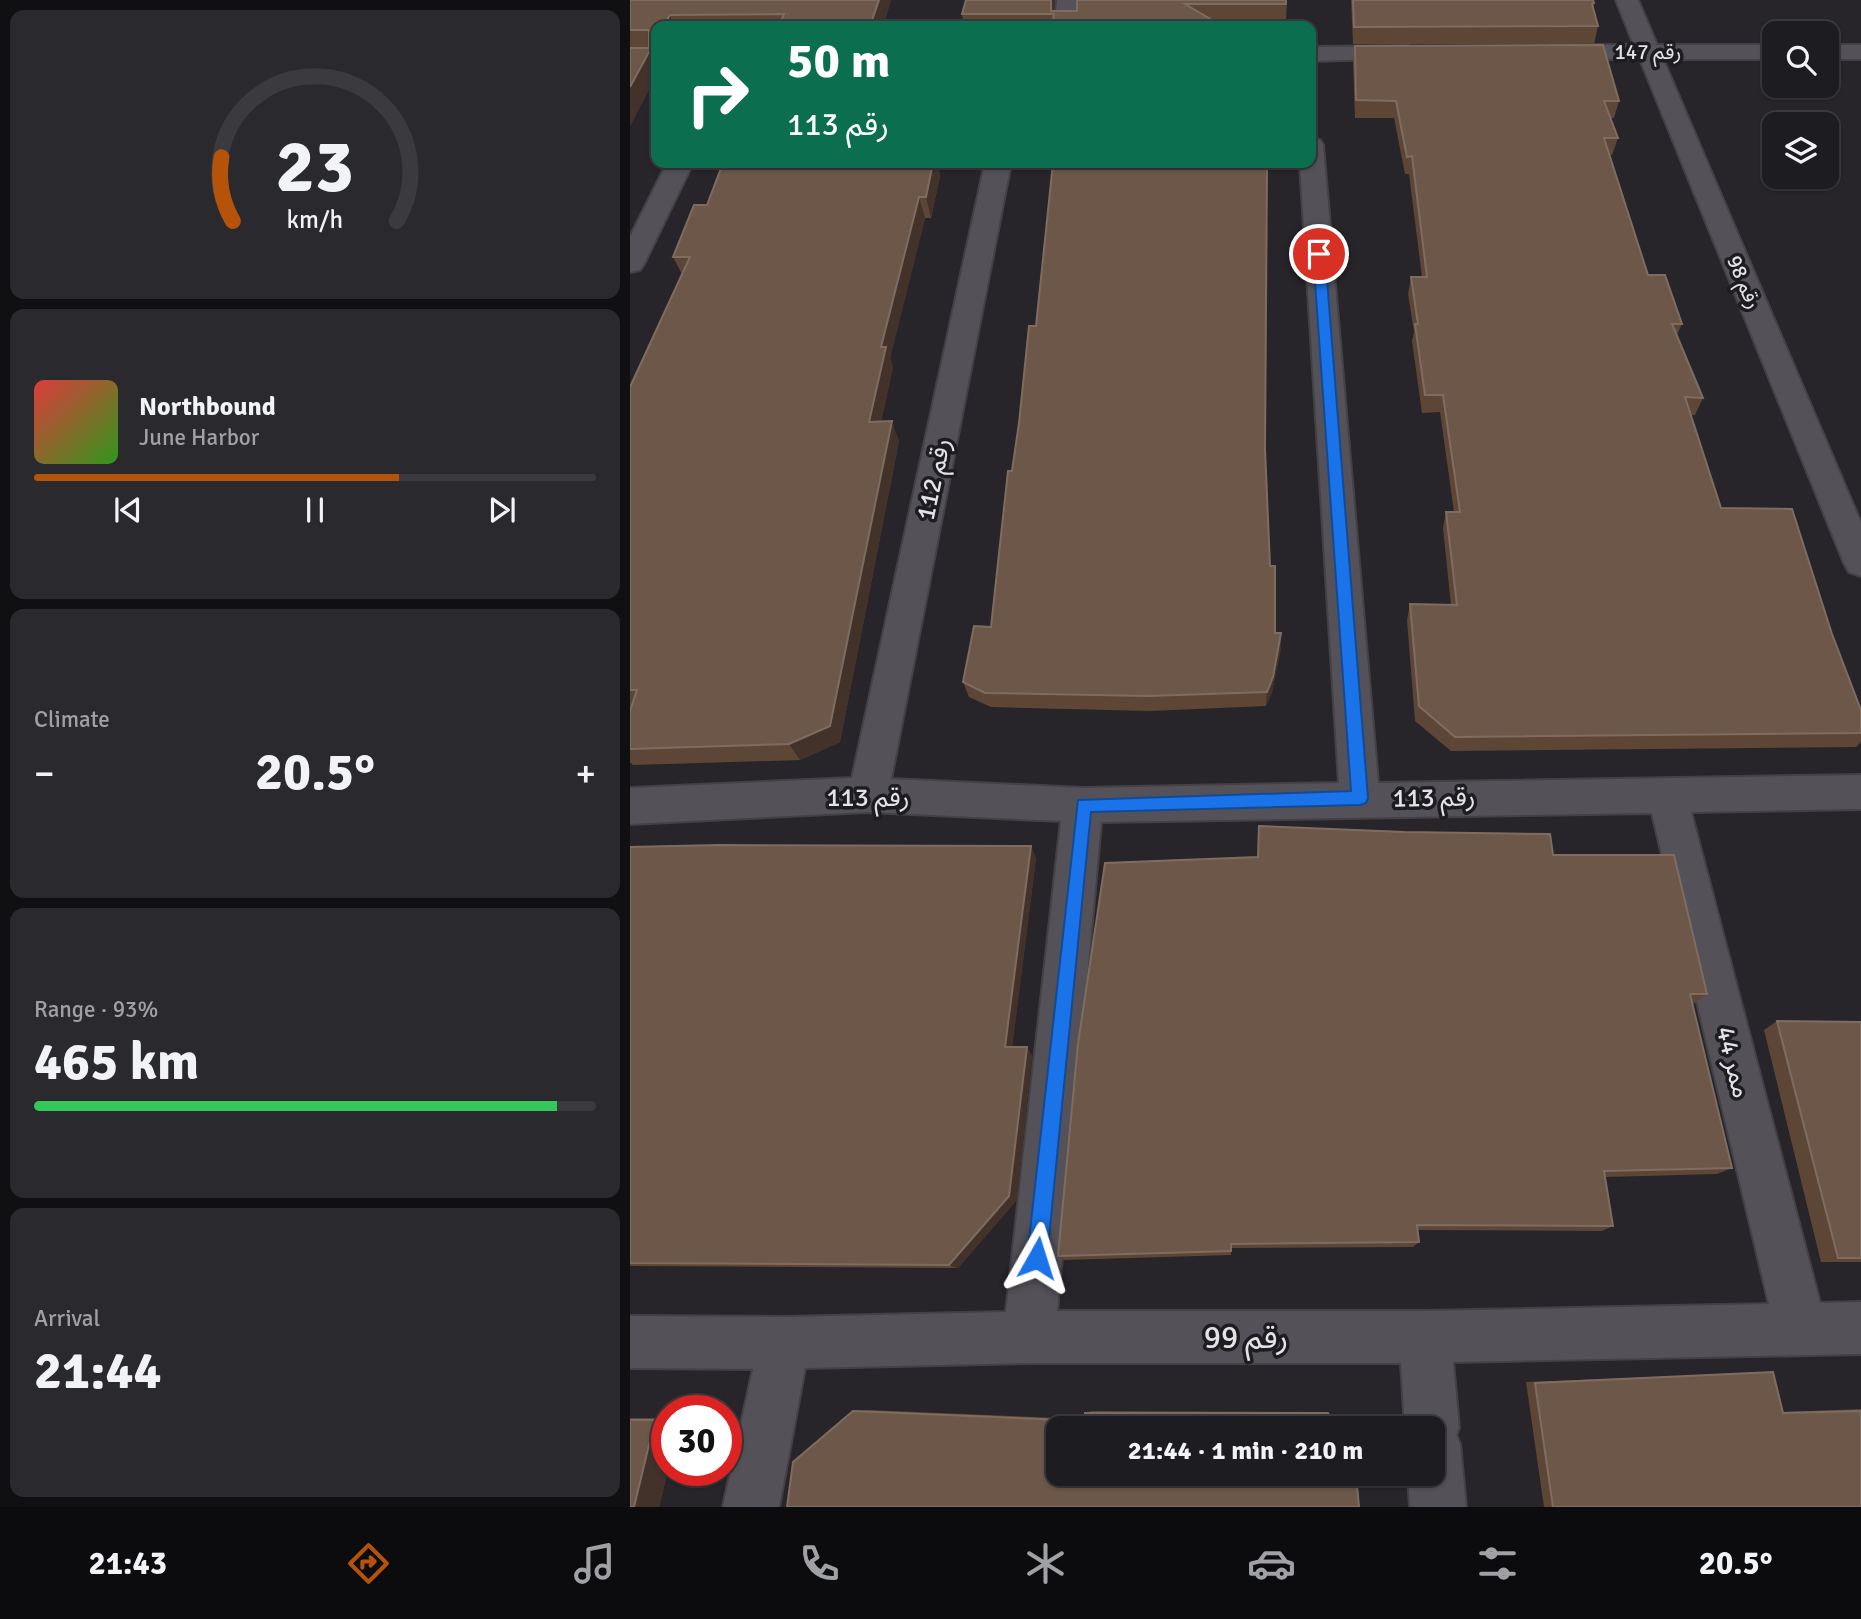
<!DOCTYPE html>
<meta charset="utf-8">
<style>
body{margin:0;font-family:Signika,"Noto Sans Arabic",sans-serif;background:#2a292d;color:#f1f3f6;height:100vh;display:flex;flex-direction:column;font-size:26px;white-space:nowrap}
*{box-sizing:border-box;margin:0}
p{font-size:23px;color:#a0a1a5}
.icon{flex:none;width:38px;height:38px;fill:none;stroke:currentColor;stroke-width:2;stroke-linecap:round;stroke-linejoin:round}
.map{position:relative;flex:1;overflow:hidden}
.sheet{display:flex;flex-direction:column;gap:10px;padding:10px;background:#100f12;width:630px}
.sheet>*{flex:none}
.top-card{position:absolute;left:21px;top:21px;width:665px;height:147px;border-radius:14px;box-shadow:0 2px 5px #0004,0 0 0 2px #3b3a3e;background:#0b6e4f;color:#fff;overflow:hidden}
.buttons{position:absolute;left:1132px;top:21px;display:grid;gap:14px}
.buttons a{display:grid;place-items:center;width:77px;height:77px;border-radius:14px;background:#1d1c20;box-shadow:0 2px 5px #0004,0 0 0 2px #3b3a3e;font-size:35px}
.speed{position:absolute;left:21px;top:1395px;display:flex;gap:14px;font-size:35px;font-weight:700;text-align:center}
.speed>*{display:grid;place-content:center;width:91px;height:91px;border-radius:50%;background:#1d1c20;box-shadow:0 2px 5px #0004,0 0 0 2px #3b3a3e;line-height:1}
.speed .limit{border:10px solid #d22;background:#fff;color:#111}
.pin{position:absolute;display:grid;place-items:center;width:60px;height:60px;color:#fff;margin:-30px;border:4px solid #fff;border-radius:50%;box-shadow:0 2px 7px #0007}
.me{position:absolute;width:77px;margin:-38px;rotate:6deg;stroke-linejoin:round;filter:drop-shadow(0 0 5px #0008)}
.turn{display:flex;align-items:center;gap:24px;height:147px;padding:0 21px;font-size:32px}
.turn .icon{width:91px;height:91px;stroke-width:2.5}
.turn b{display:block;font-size:49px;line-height:60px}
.big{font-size:52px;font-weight:700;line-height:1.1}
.sheet .tile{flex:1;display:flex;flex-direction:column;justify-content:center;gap:10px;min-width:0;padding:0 24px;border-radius:14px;background:#2a292d}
.sheet .dial{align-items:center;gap:0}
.dial svg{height:182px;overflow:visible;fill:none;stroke:#3b3a3e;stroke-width:7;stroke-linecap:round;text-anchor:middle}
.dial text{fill:#f1f3f6;stroke:none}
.song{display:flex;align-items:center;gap:21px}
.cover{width:84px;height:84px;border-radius:10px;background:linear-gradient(135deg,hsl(0 70% 55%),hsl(110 70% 35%))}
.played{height:7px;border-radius:4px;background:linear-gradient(90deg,#b45309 65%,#3b3a3e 65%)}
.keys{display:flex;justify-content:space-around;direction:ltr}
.heat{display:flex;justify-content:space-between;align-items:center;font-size:38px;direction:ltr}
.charge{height:10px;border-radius:5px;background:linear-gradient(90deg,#34c759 93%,#3b3a3e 0)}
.trip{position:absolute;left:416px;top:1416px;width:399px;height:70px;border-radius:14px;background:#1d1c20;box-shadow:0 2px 5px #0004,0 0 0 2px #3b3a3e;font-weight:700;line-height:70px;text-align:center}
.dock{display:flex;height:112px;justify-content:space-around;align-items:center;background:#0c0b0d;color:#a0a1a5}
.dock .icon{width:49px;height:49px}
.dock .on{color:#b45309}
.dock b{font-size:32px;color:#f1f3f6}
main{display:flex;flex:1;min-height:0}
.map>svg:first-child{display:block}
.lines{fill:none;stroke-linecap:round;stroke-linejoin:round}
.minor-casing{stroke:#434145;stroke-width:4}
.minor{fill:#545258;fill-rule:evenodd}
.wall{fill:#5e4636}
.shaded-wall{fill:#423229}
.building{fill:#6c5749;stroke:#7f6c61;stroke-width:2}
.route{fill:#1a73e8;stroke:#114b97;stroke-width:2}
.labels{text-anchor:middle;stroke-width:7;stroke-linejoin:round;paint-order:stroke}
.far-street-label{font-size:21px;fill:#e3e2e5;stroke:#1d1c21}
.street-label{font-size:26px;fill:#e3e2e5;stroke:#1d1c21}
.near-street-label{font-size:32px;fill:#e3e2e5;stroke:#1d1c21}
</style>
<main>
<section class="sheet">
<div class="tile dial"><svg viewBox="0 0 100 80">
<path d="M14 69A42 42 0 1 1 86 69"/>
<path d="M14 69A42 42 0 0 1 9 41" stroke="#b45309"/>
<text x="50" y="56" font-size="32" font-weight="700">23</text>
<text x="50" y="72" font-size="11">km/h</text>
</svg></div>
<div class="tile">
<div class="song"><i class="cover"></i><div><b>Northbound</b><p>June Harbor</p></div></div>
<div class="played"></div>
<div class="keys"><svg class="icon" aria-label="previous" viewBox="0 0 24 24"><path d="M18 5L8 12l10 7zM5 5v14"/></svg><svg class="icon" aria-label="pause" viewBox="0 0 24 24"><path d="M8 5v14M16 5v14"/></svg><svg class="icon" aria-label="next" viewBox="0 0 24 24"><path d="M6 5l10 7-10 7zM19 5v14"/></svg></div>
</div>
<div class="tile"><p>Climate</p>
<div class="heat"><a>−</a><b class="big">20.5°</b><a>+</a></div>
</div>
<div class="tile"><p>Range · 93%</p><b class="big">465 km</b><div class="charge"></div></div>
<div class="tile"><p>Arrival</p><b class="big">21:44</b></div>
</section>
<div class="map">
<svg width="1231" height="1507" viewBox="0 0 1231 1507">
<rect width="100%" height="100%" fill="#27252a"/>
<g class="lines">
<defs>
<g id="minor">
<path d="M 427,0 L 449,0 L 447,26 L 425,26 Z"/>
<path d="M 986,0 L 1008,0 L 1027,45 L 1144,45 L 1144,59 L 1033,59 L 1231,523 L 1231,576 L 1219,572 L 1214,563 L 1010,59 L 924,59 L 916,57 L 913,52 L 916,47 L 924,45 L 1004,45 Z"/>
<rect x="1197" y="45" width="34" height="14"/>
<path d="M 777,46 L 785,48 L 788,53 L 785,58 L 681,61 L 681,47 Z"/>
<path d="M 681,138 L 690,140 L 693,145 L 748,783 L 1231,775 L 1231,809 L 1061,812 L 1190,1303 L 1231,1302 L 1231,1354 L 823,1362 L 829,1428 L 826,1435 L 830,1444 L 836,1507 L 780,1507 L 778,1474 L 803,1474 L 803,1428 L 775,1428 L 771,1363 L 399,1363 L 175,1368 L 149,1507 L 93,1507 L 123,1369 L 0,1368 L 0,1316 L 154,1317 L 376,1312 L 431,821 L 238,812 L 0,824 L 0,788 L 222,778 L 355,163 L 381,163 L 261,779 L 453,788 L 709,783 L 670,163 L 681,163 ZM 1022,813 L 1139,1304 L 795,1311 L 427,1311 L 471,822 Z"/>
<path d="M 37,163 L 63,163 L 14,264 L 10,270 L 0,272 L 0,237 Z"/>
</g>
</defs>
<use href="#minor" class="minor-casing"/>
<use href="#minor" class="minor"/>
</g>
<g class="wall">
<path d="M 0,0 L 261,0 L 253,26 L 26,26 L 26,76 L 0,126 Z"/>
<path d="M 425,0 L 424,11 L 447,11 L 447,0 L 657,0 L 656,21 L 584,22 L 592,26 L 334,26 L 332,14 Z"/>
<path d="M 721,0 L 963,0 L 964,3 L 963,8 L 968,26 L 964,44 L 723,44 Z"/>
<path d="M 725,46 L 989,101 L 984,118 L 981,118 L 988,138 L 982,155 L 979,155 L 1018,275 L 1052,324 L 1047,335 L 1073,398 L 1065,415 L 1060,415 L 1091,508 L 1202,634 L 1231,710 L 1231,742 L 1226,747 L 821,751 L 785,721 L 777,620 L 780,604 L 821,605 L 813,528 L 816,512 L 824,512 L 810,412 L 792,413 L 782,341 L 784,332 L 778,294 L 781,277 L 792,277 L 779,174 L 775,174 L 764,118 L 725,118 L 723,63 Z"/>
<path d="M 401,163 L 649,163 L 648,168 L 637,168 L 635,449 L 640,566 L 645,633 L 651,648 L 642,692 L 636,706 L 520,711 L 361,707 L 339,697 L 333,682 L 361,627 L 382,471 L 406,326 L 422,169 L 402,169 Z"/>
<path d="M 308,168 L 310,176 L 301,218 L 295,218 L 260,358 L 263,367 L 251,422 L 269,441 L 210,742 L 170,760 L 3,765 L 0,762 L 0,387 L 52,274 L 43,257 Z"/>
<path d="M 0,847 L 406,858 L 382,1047 L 402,1055 L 386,1201 L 328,1268 L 0,1266 Z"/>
<path d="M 923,855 L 1077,994 L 1062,1005 L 1102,1168 L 1087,1174 L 975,1177 L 983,1226 L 972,1231 L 788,1230 L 789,1242 L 783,1247 L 601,1248 L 601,1255 L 434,1260 L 428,1256 Z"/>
<path d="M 1147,1021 L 1231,1022 L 1231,1262 L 1191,1262 L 1134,1030 Z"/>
<path d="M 1127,1373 L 1152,1412 L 1231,1409 L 1231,1507 L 914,1507 L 896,1382 Z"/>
<path d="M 239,1410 L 455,1419 L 455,1413 L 462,1411 L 694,1412 L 698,1413 L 429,1428 L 223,1411 Z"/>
<path d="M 0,1418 L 37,1418 L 37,1470 L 38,1470 L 29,1507 L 0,1507 Z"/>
</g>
<g class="shaded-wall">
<path d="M 249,0 L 261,0 L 253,26 L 240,26 Z"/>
<path d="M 421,0 L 425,0 L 424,14 L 421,14 Z"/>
<path d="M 40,15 L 44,26 L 33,26 Z"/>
<path d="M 26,39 L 26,76 L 0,126 L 0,87 Z"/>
<path d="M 303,163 L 310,163 L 308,168 L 310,176 L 301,218 L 296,197 Z"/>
<path d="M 289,197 L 295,218 L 260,358 L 263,367 L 247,442 L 239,422 L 251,347 Z"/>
<path d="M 262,421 L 269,441 L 210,742 L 170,760 L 159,744 Z"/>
<path d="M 651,633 L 651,648 L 642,692 L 636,706 L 637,692 Z"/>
<path d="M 401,846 L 406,858 L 381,1056 L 375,1047 Z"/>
<path d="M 397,1047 L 402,1055 L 386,1201 L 328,1268 L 319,1265 Z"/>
<path d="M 37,1419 L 37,1470 L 38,1470 L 29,1507 L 4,1507 L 25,1420 Z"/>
</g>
<g class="building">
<path d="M 0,0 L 249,0 L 240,26 L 149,26 L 154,14 L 40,15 L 33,26 L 26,26 L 26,39 L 0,87 L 0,48 L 19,48 L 19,30 L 0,30 Z"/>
<path d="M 336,0 L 421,0 L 421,11 L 447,11 L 447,0 L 656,0 L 656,4 L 555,4 L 592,26 L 422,26 L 424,14 L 332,14 Z"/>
<path d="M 723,0 L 963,0 L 964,3 L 962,4 L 968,26 L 724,27 Z"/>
<path d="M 973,45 L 989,101 L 974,101 L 988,138 L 974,138 L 1018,275 L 1035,275 L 1052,324 L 1042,324 L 1073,398 L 1055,397 L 1091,508 L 1162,509 L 1202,634 L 1231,710 L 1231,733 L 825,737 L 789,706 L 780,604 L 827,605 L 816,512 L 830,512 L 813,395 L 795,395 L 785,324 L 788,324 L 781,277 L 797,277 L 782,156 L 777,157 L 766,101 L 726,100 L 725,46 Z"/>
<path d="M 93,163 L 303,163 L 296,197 L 289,197 L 251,347 L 256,347 L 239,422 L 262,421 L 200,726 L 159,744 L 0,749 L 0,711 L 7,690 L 0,690 L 0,387 L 60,257 L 43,257 L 64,205 L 77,205 Z"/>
<path d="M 423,163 L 637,163 L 635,449 L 640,566 L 645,566 L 645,633 L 651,633 L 643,677 L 637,692 L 518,696 L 355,693 L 333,682 L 344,626 L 361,627 L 378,471 L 382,471 L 389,423 L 399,326 L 406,326 Z"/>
<path d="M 629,826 L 774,832 L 920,834 L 923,855 L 1044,855 L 1077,994 L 1060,994 L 1102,1168 L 974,1171 L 983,1226 L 787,1225 L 789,1242 L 601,1244 L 601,1251 L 428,1256 L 448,1044 L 475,863 L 628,857 Z"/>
<path d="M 89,845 L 401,846 L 375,1047 L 397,1047 L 379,1196 L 319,1265 L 0,1263 L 0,847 Z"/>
<path d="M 1147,1021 L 1231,1022 L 1231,1258 L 1208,1258 Z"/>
<path d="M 1143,1372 L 1153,1413 L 1231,1411 L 1231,1507 L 923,1507 L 905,1383 Z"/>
<path d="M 223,1411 L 455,1421 L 455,1413 L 698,1413 L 707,1428 L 429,1428 L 429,1474 L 726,1474 L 729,1507 L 157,1507 L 163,1462 Z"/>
<path d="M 0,1420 L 25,1420 L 4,1507 L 0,1507 Z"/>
</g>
<path class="route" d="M 689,250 L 695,254 L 738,798 L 736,803 L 730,805 L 461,812 L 417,1258 L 414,1265 L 407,1268 L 400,1265 L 397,1258 L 448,800 L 721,791 L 683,254 Z"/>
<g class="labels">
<g class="far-street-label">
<text x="1018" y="59">رقم 147</text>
<text transform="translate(1114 282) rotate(67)" y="7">رقم 98</text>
</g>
<g class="street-label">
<text transform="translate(303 479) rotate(-78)" y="9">رقم 112</text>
<text x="238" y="806">رقم 113</text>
<text transform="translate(804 797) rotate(-1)" y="9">رقم 113</text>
<text transform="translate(1104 1062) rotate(76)" y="9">ممر 44</text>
</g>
<g class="near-street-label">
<text x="616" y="1348">رقم 99</text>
</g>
</g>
</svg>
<div class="buttons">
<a><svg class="icon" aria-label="search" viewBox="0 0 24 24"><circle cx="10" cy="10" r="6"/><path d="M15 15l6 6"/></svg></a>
<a><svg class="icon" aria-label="layers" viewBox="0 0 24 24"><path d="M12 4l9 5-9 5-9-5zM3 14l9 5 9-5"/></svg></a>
</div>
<div class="speed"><div class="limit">30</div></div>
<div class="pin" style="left:689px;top:254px;background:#d93025"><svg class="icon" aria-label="arrive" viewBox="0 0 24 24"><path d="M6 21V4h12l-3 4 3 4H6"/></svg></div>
<svg class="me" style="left:407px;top:1258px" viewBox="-20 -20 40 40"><path d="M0-17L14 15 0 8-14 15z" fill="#1a73e8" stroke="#fff" stroke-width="4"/></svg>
<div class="trip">21:44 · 1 min · 210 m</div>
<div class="top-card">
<div class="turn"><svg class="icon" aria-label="right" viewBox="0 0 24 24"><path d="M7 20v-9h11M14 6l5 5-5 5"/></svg><div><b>50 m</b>رقم 113</div></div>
</div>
</div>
</main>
<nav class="dock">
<b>21:43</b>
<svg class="icon on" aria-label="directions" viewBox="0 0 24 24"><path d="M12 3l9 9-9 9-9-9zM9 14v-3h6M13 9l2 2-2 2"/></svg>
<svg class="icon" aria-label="music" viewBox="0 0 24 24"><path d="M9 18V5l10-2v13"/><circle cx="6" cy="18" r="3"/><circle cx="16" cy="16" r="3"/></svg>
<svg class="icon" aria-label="phone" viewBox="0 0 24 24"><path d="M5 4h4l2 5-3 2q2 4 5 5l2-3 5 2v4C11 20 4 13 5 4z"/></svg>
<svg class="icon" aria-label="climate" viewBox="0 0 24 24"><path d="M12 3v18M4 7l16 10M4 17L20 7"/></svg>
<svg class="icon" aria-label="car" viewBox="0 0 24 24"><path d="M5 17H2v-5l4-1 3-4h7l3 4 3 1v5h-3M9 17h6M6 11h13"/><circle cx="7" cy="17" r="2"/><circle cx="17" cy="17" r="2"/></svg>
<svg class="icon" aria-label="filters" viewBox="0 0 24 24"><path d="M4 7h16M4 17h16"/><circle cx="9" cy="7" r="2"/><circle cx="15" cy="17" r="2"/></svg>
<b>20.5°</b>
</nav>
